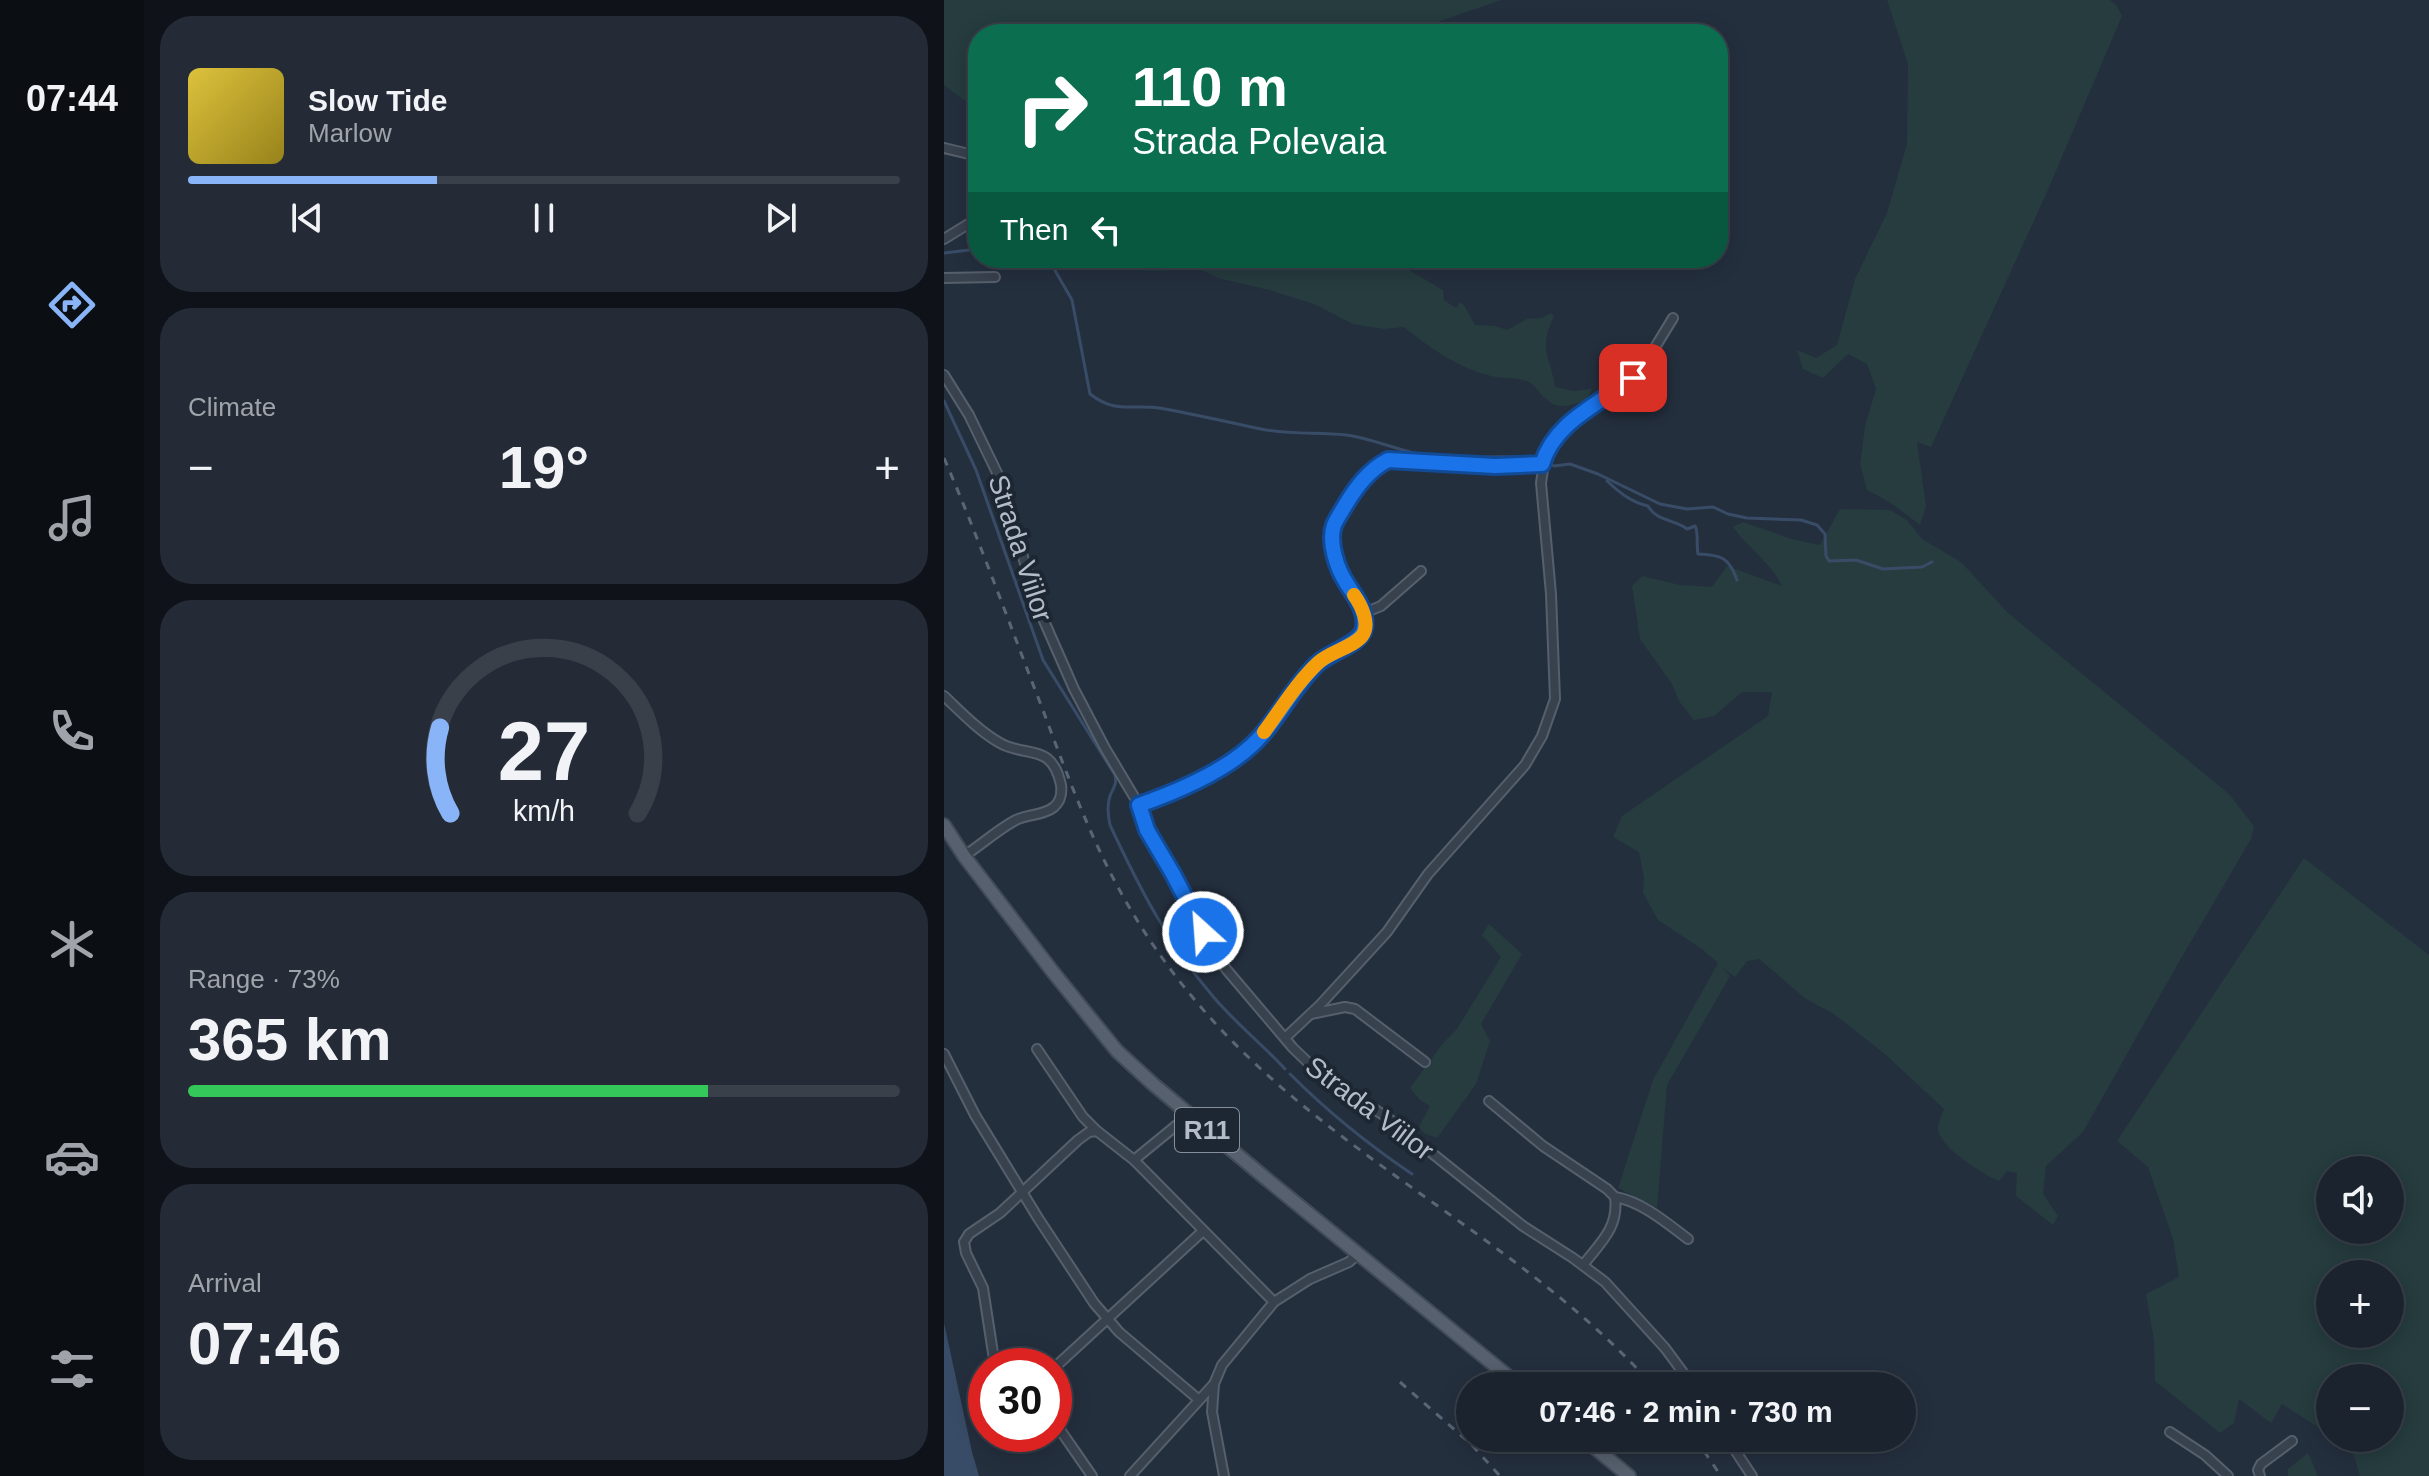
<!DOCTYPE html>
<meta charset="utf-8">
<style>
body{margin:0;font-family:Helvetica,sans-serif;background:#242b36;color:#f1f3f6;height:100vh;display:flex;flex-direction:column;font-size:30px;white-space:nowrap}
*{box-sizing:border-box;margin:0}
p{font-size:26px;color:#a0a4aa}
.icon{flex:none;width:44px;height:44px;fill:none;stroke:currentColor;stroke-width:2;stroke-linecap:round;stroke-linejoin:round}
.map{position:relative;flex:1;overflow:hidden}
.sheet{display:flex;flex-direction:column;gap:16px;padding:16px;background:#0f1319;width:800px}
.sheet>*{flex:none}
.top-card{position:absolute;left:24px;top:24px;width:760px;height:244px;border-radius:32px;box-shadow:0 4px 20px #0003,0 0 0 2px #39404a;background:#0b6e4f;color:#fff;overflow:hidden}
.controls{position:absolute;left:1372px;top:1156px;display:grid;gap:16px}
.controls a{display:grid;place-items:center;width:88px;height:88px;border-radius:50%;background:#1b232e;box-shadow:0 4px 20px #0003,0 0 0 2px #39404a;font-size:40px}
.speed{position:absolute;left:24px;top:1348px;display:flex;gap:16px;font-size:40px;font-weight:700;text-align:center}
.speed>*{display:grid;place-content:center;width:104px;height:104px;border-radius:50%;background:#1b232e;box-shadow:0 4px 20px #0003,0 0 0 2px #39404a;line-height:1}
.speed .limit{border:12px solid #d22;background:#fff;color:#111}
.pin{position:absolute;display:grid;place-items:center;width:68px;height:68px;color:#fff;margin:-34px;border-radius:16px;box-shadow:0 4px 12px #0006}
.me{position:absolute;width:88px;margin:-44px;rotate:334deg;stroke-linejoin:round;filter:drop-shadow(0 0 6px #0008)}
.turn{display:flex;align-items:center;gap:28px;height:168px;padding:0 32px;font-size:36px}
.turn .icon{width:104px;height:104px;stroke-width:2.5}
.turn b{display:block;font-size:56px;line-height:68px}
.then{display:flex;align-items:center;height:76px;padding:0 32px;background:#0003;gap:16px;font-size:30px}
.big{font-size:60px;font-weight:800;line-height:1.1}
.sheet .widget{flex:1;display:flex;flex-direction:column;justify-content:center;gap:12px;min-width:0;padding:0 28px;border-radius:32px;background:#242b36}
.sheet .dial{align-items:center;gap:0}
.dial svg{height:208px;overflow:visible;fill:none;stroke:#39404a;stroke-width:7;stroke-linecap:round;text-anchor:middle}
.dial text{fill:#f1f3f6;stroke:none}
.song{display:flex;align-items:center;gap:24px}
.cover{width:96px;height:96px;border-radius:12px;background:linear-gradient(135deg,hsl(50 70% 55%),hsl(50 70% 35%))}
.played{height:8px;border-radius:4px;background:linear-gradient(90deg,#8ab4f8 35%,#39404a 35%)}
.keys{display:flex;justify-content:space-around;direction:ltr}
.heat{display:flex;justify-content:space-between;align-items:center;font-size:44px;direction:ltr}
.charge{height:12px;border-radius:6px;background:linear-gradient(90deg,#34c759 73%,#39404a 0)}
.trip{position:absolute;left:512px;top:1372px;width:460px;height:80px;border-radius:40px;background:#1b232e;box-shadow:0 4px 20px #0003,0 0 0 2px #39404a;font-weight:800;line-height:80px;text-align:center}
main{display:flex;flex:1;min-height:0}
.tabs{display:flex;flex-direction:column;width:144px;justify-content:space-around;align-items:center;background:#0b0e12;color:#a0a4aa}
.tabs .icon{width:56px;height:56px}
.tabs .on{color:#8ab4f8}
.tabs b{font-size:36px;color:#f1f3f6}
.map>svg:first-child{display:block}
.green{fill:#263c3f;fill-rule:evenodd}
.water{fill:#394c67}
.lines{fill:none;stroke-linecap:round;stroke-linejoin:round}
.stream{stroke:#394c67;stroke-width:3}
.street-casing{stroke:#565f6c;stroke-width:12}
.primary-casing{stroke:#414a57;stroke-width:16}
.street{stroke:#38414e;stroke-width:8}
.primary{stroke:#56606e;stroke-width:12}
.rail{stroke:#5a6575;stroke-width:3;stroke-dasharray:8 8;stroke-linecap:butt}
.route-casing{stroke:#114b97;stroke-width:20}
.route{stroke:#1a73e8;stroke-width:14}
.slow{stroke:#f59e0b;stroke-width:14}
.labels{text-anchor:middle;stroke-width:8;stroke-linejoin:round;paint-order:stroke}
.shield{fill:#1d2633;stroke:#878f9c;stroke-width:2}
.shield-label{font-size:26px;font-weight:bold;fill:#b4bcc9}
.street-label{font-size:28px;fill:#b4bcc9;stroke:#1d2633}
</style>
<main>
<nav class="tabs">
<b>07:44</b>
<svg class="icon on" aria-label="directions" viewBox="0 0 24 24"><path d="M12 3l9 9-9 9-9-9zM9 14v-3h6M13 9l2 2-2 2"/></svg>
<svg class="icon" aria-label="music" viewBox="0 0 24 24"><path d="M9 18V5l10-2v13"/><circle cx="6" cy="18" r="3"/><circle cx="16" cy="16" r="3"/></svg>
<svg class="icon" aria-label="phone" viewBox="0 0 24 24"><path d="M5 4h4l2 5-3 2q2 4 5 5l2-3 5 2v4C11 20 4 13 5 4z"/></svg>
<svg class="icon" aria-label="climate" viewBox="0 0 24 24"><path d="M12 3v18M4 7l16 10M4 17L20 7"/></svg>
<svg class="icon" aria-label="car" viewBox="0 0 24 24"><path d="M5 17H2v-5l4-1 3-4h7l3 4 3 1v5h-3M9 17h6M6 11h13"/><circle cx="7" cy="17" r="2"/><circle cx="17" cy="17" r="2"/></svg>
<svg class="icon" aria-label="filters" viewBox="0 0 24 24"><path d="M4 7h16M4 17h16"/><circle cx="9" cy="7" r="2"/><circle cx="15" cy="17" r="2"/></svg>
</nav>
<section class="sheet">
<div class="widget">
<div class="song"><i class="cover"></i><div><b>Slow Tide</b><p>Marlow</p></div></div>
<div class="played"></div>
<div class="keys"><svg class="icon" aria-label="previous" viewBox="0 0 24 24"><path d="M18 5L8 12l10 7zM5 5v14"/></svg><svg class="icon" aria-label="pause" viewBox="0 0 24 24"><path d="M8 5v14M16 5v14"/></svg><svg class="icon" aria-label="next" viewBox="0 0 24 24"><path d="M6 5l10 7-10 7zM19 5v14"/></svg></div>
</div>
<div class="widget"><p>Climate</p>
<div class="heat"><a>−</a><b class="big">19°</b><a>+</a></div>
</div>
<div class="widget dial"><svg viewBox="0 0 100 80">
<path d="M14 69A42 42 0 1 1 86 69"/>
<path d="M14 69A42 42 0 0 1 10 36" stroke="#8ab4f8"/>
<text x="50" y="56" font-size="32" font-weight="700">27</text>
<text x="50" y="72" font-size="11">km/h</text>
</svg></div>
<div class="widget"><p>Range · 73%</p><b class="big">365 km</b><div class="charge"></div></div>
<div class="widget"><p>Arrival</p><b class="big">07:46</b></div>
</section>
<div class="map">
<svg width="1485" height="1476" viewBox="0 0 1485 1476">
<rect width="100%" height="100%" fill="#242f3e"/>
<g class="green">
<path d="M 0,0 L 557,0 L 459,34 L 34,34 L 33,110 L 0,85 Z"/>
<path d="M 943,0 L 1166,0 L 1173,6 L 1178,16 L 1103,192 L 987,447 L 973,442 L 982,507 L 976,525 L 947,503 L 923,490 L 916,464 L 921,426 L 932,389 L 923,364 L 904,354 L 879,378 L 859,369 L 853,350 L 872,358 L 893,345 L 911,279 L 943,213 L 963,144 L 964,64 Z"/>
<path d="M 110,258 L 454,258 L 460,267 L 499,290 L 500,300 L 512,308 L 516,302 L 520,305 L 531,325 L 551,326 L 563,330 L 583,319 L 598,318 L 607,313 L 610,316 C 594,350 606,354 611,387 L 630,391 L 648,389 L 643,399 C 625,407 612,411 598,395 C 594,391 590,384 585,382 C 574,377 559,379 547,376 C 514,368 486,348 460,327 L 440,329 L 409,324 L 370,304 L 325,290 L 274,278 L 255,269 L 205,271 L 189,269 L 156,269 L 125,265 Z"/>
<path d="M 896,509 L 946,510 L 963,520 L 978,539 L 1017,562 L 1064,613 L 1285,794 L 1310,826 L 1307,839 L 1232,967 L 1139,1132 L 1102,1166 L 1099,1194 L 1114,1216 L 1109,1225 L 1072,1196 L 1073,1173 L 1063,1171 L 1055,1181 C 1039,1174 994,1147 994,1128 C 994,1122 998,1114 1000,1109 L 942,1055 L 890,1014 L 862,999 L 815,959 L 803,961 L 791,977 L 779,968 L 786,976 L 723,1085 L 713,1208 L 674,1188 L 709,1080 L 774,963 L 758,949 L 714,920 L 699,893 L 700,877 L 695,852 L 669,837 L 678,816 L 824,716 L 828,692 L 798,692 L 770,716 L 750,720 L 735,701 L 728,684 L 696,639 L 688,586 L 698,576 L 736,585 L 768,587 L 783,566 L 838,586 C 827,563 804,548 789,527 L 799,522 L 848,539 L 876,545 Z"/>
<path d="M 1360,858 L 1485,955 L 1485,1476 L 1416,1476 L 1407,1446 L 1392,1438 L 1446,1438 L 1446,1378 L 1386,1378 L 1386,1435 L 1338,1404 L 1327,1423 L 1295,1399 L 1290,1423 L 1276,1433 L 1211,1381 L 1210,1341 L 1202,1294 L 1235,1277 L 1229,1239 L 1204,1167 L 1173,1141 ZM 1386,1170 L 1446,1170 L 1446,1230 L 1386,1230 ZM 1386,1274 L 1446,1274 L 1446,1334 L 1386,1334 Z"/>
<path d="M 545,924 L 578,954 L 537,1024 L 546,1041 L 532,1084 L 493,1138 L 480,1133 L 475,1127 L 486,1106 L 476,1100 L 466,1088 L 499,1043 L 513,1029 L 557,957 L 538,935 Z"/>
<path d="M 1364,1453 L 1374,1476 L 1344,1476 L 1344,1469 Z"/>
</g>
<path class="water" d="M 0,1323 L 28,1452 L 35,1476 L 0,1476 Z"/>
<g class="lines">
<g class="stream">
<path d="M 0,253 L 34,249"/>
<path d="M 97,258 L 105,260 L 128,300 L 146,394 C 172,414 186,404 215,408 C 250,414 283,422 317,429 C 345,435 374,432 402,435 C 434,439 464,456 497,457 C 530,458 562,455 594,458"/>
<path d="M 0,401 L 32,470 L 99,660 L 171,775 C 173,785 170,786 166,796 C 163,805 164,816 166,825 C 194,885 224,944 267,994 C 288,1020 318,1044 341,1069"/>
<path d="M 606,464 L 610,466 L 626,464 L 654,474 L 716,504 L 743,509 L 769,507 L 784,514 L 803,518 L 857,520 L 873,525 L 881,534 L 882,556 L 885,561 L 912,560 L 939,569 L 978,567 L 988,562"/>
<path d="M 663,481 C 676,493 687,502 704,506 C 713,522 731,519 743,529 L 751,526 C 755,533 752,545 754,554 C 777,555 785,557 793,580"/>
<path d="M 346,1074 C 383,1111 425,1145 468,1174"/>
</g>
<defs>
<g id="street">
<path d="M 0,148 L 25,154 L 34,160"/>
<path d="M 0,239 L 34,218"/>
<path d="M 0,278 L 51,277"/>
<path d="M 0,375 L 25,415 L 57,481 L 93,605 L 130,689 L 161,748 L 195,805 L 203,830 L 229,874 L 264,940 L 282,969 L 349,1048 L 375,1073 L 444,1118 L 579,1226 L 629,1258 L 661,1282 L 721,1348 L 749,1386"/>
<path d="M 420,613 L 437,606 L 477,571"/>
<path d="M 0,696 C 18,713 35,731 56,743 C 82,758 108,742 117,785 C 118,793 117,801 110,807 C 99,816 82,814 70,821 C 52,831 37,845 20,856"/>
<path d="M 195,805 C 234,792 289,768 317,736 C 337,713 351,685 373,664 C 385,652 418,644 420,628 C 423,611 411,597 403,584 C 393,569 383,542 390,525 C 393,518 398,511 402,504 C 413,486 425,470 444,460 L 551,466 L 598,464"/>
<path d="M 367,1014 L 401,1007 L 411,1009 L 481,1062"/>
<path d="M 342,1037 L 376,1005 L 443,932 L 484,874 L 581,765 L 598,736 L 611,699 L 607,594 L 597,483 L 601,456 L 610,439 L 623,425 L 681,384 L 696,372 L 729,318"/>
<path d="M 93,1049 L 139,1117 L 153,1131 L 190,1160 L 330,1302"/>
<path d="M 0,1054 L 31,1115 L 94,1218 L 150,1303 L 175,1332 L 254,1399"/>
<path d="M 545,1101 L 599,1146 L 663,1189 L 671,1197 C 675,1228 656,1243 639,1265"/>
<path d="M 190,1160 L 245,1115"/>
<path d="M 671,1197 C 697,1201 723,1223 744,1239"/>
<path d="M 51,1366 L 39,1288 L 22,1253 L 20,1242 L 25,1234 L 56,1213 L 134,1140 L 145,1132 L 153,1131"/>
<path d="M 110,1368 L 259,1231"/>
<path d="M 110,1421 L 148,1476"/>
<path d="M 1226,1432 L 1261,1455 L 1284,1476"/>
<path d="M 783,1438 L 808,1476"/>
<path d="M 186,1476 L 269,1385"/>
<path d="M 280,1476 L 268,1412 L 270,1384 L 278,1365 L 330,1302 L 366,1279 L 405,1262 L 414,1254"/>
<path d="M 1316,1476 L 1314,1470 L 1317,1464 L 1348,1441"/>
</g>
<g id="primary">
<path d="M 0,825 L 20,856 L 109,972 L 173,1051 L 209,1084 L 320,1177 L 576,1386"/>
<path d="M 639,1438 L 685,1476"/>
</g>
</defs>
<use href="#street" class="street-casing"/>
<use href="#primary" class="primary-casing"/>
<use href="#street" class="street"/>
<use href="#primary" class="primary"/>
<g class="rail">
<path d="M 0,458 C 35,539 65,623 97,705 C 118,761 139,819 166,872 C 200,939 245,999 298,1051 C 425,1176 590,1252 709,1386"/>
<path d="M 456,1382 L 527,1444 L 556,1476"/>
<path d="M 751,1438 L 777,1476"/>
</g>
</g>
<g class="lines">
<defs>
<path id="route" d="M 259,932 L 229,874 L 203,830 L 195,805 C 235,791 289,768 317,736 C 337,713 351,685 373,664 C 385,652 418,644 420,628 C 423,610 411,597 403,584 C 393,569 384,542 390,525 C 393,518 398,511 402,504 C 413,486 425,470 444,460 L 551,466 L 598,464 C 611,421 656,404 689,378"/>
</defs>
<use href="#route" class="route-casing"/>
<use href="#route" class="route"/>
<path class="slow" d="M 320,732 C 337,709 354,681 375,662 C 386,652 409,647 418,636 C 427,624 417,605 410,595"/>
</g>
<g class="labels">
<rect class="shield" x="231" y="1108" width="64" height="44" rx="6"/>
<g class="shield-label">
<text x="263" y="1139">R11</text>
</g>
<g class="street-label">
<text transform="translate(77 548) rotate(72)" y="10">Strada Viilor</text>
<text transform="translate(426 1108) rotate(37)" y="10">Strada Viilor</text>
</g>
</g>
</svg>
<div class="controls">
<a><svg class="icon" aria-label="sound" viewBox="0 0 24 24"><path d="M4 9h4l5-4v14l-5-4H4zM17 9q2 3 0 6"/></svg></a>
<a>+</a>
<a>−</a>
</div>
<div class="speed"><div class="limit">30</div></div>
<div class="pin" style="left:689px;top:378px;background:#d93025"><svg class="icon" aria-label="arrive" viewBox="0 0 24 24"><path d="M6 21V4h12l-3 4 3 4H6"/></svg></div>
<svg class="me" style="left:259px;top:932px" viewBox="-20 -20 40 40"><circle r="17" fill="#1a73e8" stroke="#fff" stroke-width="3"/><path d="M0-11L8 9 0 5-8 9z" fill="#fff"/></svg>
<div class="trip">07:46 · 2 min · 730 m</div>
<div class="top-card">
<div class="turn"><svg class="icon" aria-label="right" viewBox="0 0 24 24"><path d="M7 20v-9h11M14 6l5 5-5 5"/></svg><div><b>110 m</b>Strada Polevaia</div></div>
<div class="then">Then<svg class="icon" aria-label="left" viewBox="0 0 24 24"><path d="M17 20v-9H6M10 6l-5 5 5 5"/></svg></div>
</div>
</div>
</main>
